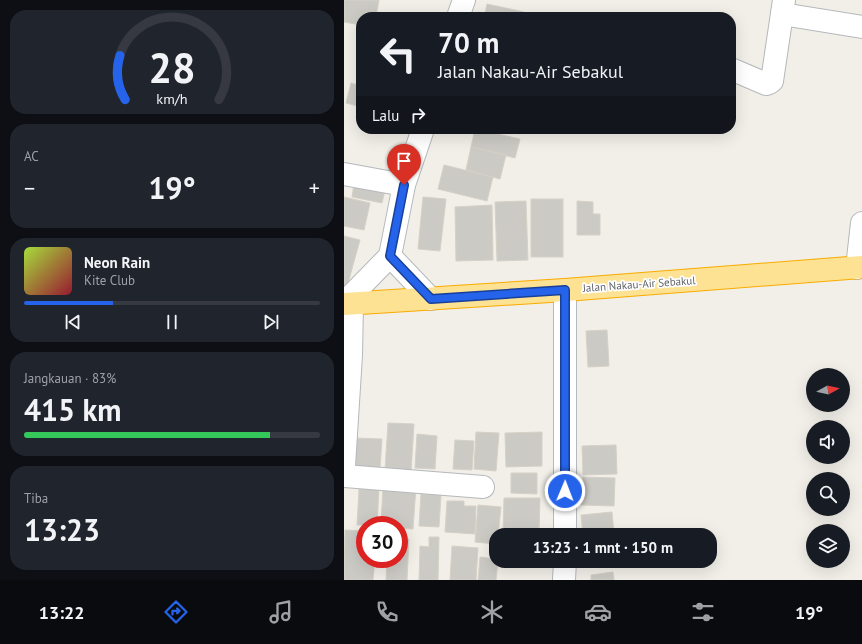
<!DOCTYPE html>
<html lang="id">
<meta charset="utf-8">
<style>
body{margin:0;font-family:"PT Sans",sans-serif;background:#20242c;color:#f1f3f6;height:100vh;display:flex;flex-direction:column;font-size:15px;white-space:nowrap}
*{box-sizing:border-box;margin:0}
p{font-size:13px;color:#9ea1a6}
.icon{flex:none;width:22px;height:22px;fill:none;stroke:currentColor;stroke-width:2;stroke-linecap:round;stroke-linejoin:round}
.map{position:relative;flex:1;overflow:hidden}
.details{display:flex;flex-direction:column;gap:10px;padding:10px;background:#0d0f14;width:344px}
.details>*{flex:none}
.hud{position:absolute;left:12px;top:12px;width:380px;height:122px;border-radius:16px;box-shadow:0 4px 16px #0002;background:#171b24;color:#f1f3f6;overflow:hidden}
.needle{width:26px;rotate:82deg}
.buttons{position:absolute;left:462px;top:368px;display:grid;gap:8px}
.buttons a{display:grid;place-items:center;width:44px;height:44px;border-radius:50%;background:#171b24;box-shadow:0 4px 16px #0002;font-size:20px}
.speed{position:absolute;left:12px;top:516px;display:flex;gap:8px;font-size:20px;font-weight:700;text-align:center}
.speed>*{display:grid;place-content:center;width:52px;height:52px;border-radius:50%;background:#171b24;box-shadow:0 4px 16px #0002;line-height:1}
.speed .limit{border:6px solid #d22;background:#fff;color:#111}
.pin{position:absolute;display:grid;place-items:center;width:34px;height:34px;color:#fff;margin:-41px -17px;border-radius:50% 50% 50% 0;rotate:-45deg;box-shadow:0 0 4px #0007}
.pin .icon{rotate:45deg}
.me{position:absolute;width:44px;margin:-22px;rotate:1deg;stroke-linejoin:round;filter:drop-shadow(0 0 3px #0008)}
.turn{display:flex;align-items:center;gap:14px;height:84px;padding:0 16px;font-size:18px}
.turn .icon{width:52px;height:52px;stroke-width:2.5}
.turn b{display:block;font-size:28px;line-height:34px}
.then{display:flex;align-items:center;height:38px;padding:0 16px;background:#0003;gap:8px;font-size:15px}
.big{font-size:30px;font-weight:600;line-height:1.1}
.details .widget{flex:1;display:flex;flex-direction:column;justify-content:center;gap:6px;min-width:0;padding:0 14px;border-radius:16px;background:#20242c}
.details .dial{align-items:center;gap:0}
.dial svg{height:104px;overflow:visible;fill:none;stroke:#363941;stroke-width:7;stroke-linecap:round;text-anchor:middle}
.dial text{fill:#f1f3f6;stroke:none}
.song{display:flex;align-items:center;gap:12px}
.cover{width:48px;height:48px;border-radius:6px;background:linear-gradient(135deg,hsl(80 70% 55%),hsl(350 70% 35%))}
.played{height:4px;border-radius:2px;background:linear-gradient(90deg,#2563eb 30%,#363941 30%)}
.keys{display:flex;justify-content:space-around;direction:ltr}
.heat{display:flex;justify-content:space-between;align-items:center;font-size:22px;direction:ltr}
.charge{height:6px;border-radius:3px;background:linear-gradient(90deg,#34c759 83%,#363941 0)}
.trip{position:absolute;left:145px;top:528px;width:228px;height:40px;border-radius:16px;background:#171b24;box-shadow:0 4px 16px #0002;font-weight:600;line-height:40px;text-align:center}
.dock{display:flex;height:64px;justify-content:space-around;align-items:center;background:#090b0e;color:#9ea1a6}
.dock .icon{width:28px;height:28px}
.dock .on{color:#2563eb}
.dock b{font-size:18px;color:#f1f3f6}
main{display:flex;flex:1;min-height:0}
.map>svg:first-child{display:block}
.building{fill:#cccac5;stroke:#d6d1c6}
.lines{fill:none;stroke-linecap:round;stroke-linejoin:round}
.street-casing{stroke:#b5b8bc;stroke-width:24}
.highway-casing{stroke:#f9ab00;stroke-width:24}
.street{stroke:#fff;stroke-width:22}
.highway{stroke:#fde293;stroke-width:22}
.route-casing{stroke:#184099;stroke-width:10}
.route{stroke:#2563eb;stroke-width:7}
.labels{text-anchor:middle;stroke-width:3.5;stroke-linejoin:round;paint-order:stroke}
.street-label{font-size:11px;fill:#5f6368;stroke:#fff}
</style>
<main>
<section class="details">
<div class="widget dial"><svg viewBox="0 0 100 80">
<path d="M14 69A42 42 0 1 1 86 69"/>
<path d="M14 69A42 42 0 0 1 10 35" stroke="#2563eb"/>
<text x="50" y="56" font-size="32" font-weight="700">28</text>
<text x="50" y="72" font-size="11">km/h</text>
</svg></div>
<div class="widget"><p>AC</p>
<div class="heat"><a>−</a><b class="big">19°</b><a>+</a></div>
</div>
<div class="widget">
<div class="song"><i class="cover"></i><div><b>Neon Rain</b><p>Kite Club</p></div></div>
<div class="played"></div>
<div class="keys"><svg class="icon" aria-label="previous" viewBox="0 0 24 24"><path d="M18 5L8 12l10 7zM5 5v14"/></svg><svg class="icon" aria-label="pause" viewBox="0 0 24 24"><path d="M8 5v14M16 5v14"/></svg><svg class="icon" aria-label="next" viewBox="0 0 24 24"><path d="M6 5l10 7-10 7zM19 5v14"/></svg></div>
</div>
<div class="widget"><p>Jangkauan · 83%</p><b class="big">415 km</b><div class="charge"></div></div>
<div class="widget"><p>Tiba</p><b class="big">13:23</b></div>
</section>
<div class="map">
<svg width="518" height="580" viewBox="0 0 518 580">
<rect width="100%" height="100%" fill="#f1efe8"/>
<g class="building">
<path d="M 0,0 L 35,0 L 32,17 L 17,17 L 17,25 L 0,22 Z"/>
<path d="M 143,4 L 180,12 L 179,17 L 133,17 L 134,12 L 141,14 Z"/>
<path d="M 17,75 L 17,107 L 2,103 L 7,83 L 14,85 Z"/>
<path d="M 131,129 L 176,139 L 171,158 L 127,147 Z"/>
<path d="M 156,129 L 178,129 L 176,134 Z"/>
<path d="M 127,147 L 162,155 L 156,179 L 122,170 Z"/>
<path d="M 100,165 L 149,177 L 143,201 L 94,189 Z"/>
<path d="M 10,184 L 41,190 L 38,203 L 8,197 Z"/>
<path d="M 0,197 L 26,203 L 20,230 L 0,226 Z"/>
<path d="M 79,197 L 102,199 L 96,251 L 74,249 Z"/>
<rect x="187" y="199" width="32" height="58"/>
<path d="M 182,201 L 184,260 L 153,261 L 151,202 Z"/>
<path d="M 233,201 L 249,202 L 249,214 L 256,214 L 256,235 L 233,235 Z"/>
<path d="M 148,205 L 149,260 L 112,261 L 111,207 Z"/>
<path d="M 0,236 L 16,240 L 3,287 L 0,287 Z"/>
<path d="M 263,330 L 265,366 L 244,367 L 242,331 Z"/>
<path d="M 44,423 L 70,424 L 67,472 L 41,470 Z"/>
<path d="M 132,432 L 155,433 L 152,471 L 130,469 Z"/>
<path d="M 198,432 L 198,466 L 162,467 L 161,433 Z"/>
<path d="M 73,434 L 93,436 L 91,469 L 71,468 Z"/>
<path d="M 10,438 L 38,439 L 36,469 L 8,467 Z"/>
<path d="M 111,440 L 130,441 L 128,470 L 109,469 Z"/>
<path d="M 272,445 L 273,474 L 239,475 L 238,446 Z"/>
<path d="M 167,473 L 193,473 L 193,494 L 167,493 Z"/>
<path d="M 239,477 L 271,478 L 270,506 L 237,505 Z"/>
<path d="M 39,485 L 72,487 L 69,529 L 55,528 L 55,525 L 37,525 Z"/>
<path d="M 15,489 L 35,490 L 33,525 L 13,525 Z"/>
<path d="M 77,494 L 97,495 L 95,527 L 75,526 Z"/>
<path d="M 160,498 L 196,498 L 195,532 L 159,532 Z"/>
<path d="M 103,501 L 120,501 L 120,506 L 132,506 L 131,534 L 101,532 Z"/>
<path d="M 134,505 L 157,507 L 154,535 L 152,535 L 152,544 L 131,542 Z"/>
<path d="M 268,512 L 270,535 L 239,535 L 237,515 Z"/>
<path d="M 1,530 L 21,531 L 21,559 L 31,559 L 29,580 L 0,580 Z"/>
<path d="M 85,537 L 95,537 L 94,580 L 75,580 L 76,546 L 85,547 Z"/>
<path d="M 55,539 L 65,539 L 63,580 L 42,580 L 43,559 L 55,559 Z"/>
<path d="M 108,546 L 134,548 L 132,580 L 106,580 Z"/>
<path d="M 136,557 L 152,559 L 152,561 L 154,561 L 152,580 L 134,580 Z"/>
<path d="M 269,572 L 270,580 L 247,580 L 247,575 Z"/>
</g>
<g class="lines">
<defs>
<g id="street">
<path d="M 438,14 L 518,27"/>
<path d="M 114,17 L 120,0"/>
<path d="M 387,69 L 422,84 L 425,83 L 428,81 L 440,0"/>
<path d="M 0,174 L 60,185"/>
<path d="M 46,256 L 87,299"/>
<path d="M 513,268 L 518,223"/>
<path d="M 0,303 L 46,256 L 60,185 L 79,129"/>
<path d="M 0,466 L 7,355 L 8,303"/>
<path d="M 0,476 L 139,487"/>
<path d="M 221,535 L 221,290"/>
<path d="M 220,580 L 221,561"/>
</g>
<path id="highway" d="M 0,304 L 221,290 L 518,267"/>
</defs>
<use href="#street" class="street-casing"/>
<use href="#highway" class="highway-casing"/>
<use href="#street" class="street"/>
<use href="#highway" class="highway"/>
</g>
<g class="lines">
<defs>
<path id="route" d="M 60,185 L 46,256 L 87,299 L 221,290 L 221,491"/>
</defs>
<use href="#route" class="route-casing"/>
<use href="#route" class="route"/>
</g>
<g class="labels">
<g class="street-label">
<text transform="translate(295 284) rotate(-4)" y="4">Jalan Nakau-Air Sebakul</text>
</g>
</g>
</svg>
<div class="buttons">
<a><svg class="needle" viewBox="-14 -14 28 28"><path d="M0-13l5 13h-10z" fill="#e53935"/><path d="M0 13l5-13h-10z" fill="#9ea1a6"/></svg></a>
<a><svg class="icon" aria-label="sound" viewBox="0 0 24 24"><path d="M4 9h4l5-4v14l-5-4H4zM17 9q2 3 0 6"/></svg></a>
<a><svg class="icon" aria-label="search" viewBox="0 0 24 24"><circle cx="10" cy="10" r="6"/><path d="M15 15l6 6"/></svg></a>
<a><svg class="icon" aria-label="layers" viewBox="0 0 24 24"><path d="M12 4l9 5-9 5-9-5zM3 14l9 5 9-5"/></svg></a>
</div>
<div class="speed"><div class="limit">30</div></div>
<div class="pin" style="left:60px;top:185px;background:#d93025"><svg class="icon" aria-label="arrive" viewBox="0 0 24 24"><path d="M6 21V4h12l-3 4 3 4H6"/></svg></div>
<svg class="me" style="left:221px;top:491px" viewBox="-20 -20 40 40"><circle r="17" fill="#2563eb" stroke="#fff" stroke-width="3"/><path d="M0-11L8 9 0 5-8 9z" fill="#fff"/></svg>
<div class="trip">13:23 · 1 mnt · 150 m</div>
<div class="hud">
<div class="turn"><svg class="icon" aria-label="left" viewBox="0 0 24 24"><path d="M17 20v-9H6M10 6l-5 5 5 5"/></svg><div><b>70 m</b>Jalan Nakau-Air Sebakul</div></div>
<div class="then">Lalu<svg class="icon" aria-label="right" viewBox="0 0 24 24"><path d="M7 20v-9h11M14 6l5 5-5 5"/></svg></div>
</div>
</div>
</main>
<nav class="dock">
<b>13:22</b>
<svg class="icon on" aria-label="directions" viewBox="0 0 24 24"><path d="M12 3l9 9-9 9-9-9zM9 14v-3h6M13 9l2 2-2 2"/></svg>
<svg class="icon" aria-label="music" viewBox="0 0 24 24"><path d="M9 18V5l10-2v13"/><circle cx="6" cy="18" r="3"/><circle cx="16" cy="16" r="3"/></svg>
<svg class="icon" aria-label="phone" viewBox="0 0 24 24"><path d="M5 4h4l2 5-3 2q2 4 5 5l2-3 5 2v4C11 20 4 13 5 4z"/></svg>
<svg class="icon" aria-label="climate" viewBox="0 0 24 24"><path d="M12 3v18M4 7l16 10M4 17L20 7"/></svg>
<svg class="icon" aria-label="car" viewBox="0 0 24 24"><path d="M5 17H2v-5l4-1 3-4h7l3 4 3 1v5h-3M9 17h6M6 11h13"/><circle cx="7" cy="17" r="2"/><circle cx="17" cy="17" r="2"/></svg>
<svg class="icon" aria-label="filters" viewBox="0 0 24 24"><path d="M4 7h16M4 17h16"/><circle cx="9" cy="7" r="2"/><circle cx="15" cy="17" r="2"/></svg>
<b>19°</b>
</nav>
